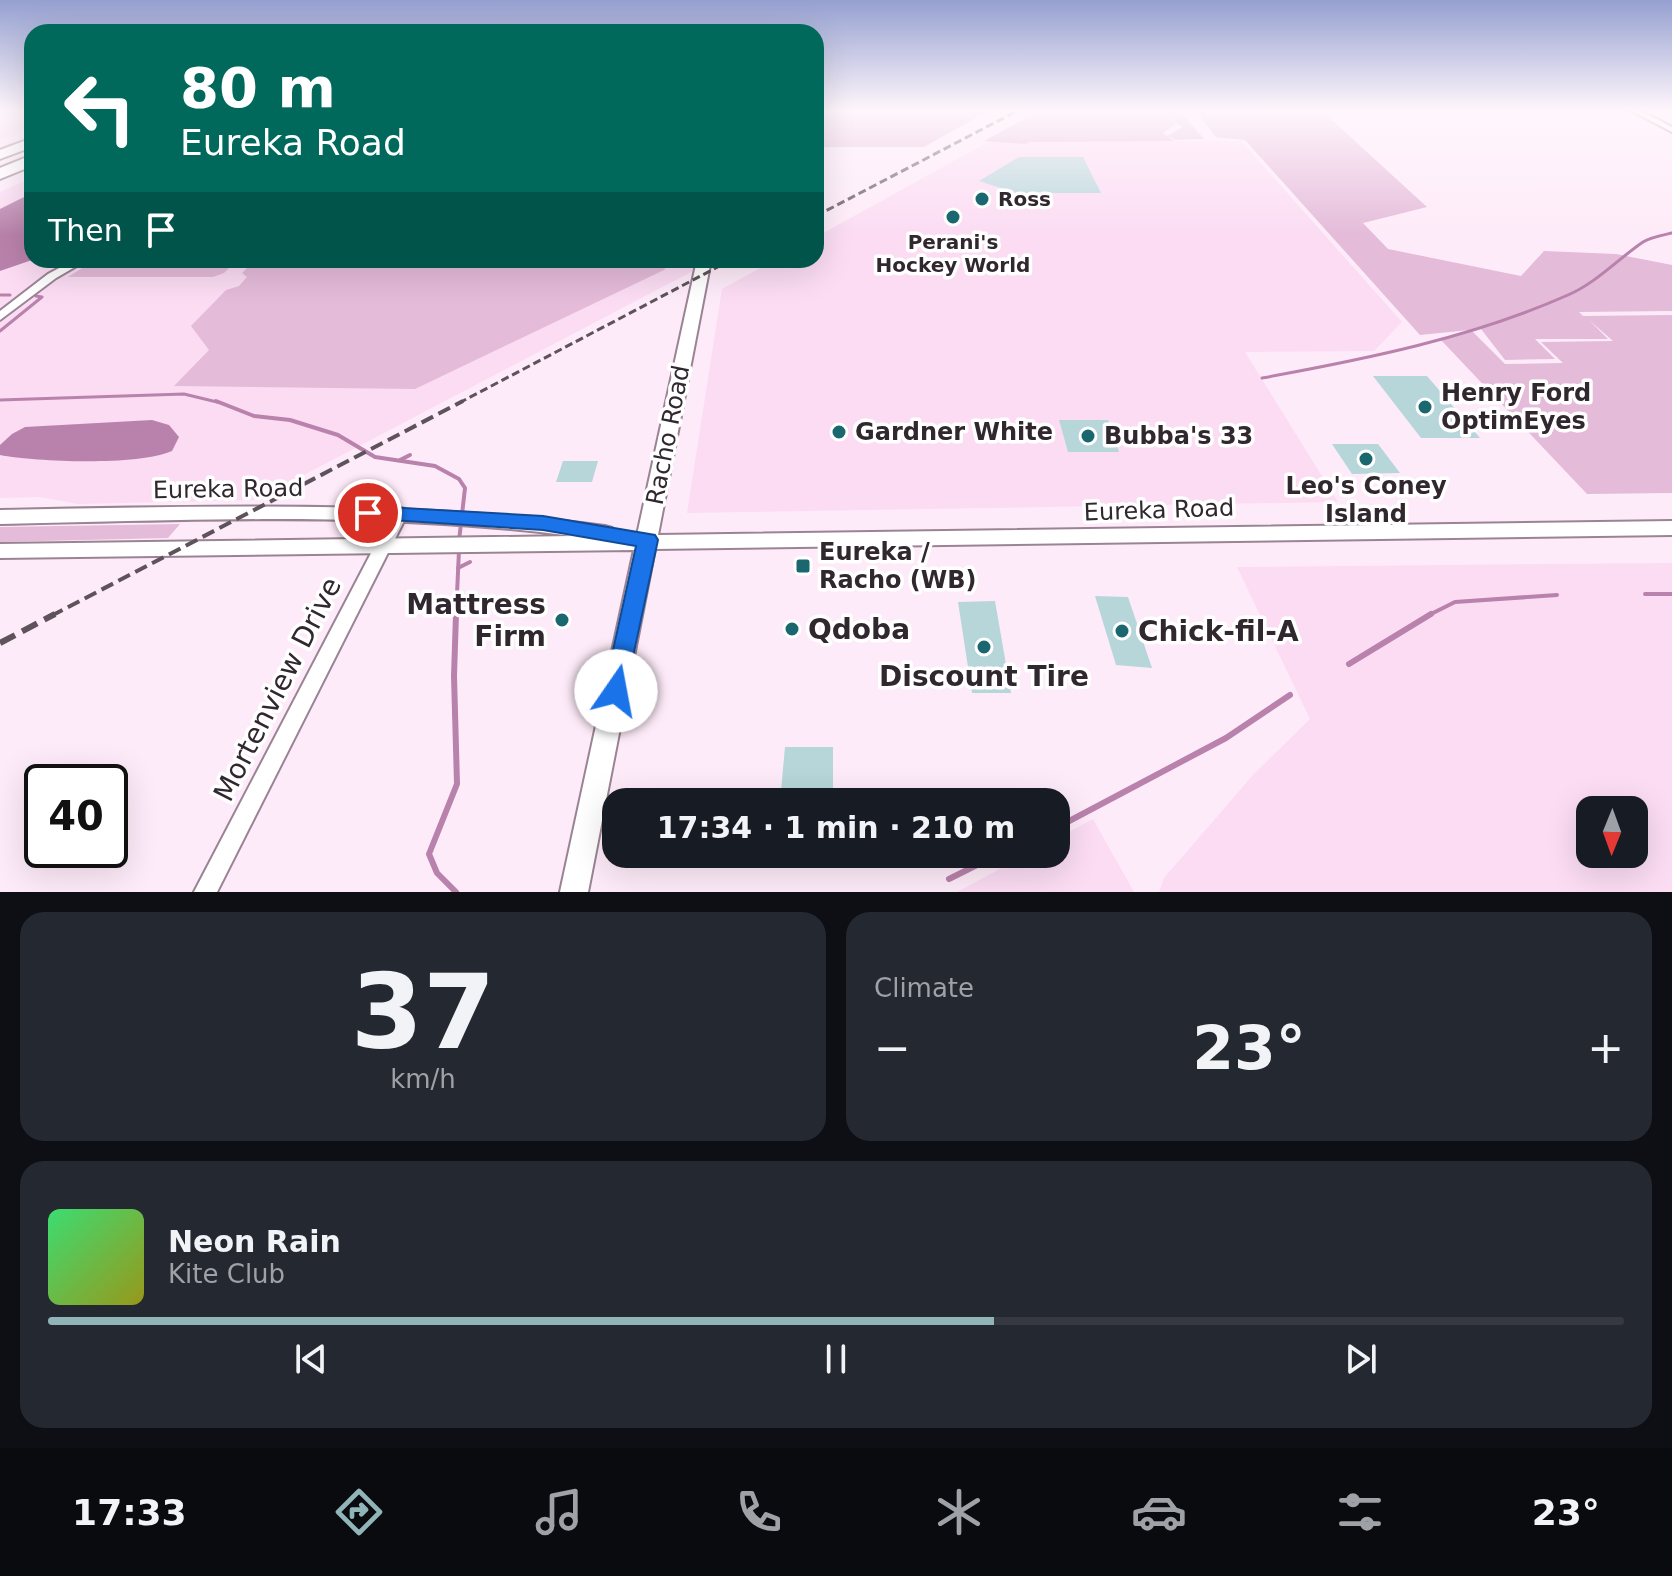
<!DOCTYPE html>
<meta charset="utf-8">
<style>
body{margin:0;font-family:"DejaVu Sans",sans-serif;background:#242831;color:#f1f3f6;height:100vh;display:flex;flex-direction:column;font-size:30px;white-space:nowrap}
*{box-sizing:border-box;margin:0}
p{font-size:26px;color:#9ea1a6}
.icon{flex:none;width:44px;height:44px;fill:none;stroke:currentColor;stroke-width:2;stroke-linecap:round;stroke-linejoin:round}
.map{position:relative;height:892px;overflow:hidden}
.sheet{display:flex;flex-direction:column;gap:20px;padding:20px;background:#0d0f14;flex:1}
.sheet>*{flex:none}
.top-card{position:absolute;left:24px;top:24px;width:800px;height:244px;border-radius:24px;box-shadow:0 8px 32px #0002;background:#00695c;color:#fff;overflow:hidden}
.needle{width:52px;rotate:181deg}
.buttons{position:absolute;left:1576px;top:796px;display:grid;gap:16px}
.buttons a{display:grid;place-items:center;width:72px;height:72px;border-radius:16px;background:#171b24;box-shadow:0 8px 32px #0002;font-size:40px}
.speed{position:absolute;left:24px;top:764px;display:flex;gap:16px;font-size:40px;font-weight:700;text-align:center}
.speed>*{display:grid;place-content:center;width:104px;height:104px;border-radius:50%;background:#171b24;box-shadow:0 8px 32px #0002;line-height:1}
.speed .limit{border:4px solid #111;border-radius:12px;background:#fff;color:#111}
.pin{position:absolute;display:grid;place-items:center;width:68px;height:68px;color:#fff;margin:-34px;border:4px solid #fff;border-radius:50%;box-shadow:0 2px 8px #0007}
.me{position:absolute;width:88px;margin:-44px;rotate:12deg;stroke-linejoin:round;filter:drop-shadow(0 0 6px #0008)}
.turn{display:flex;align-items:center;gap:28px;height:168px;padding:0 24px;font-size:36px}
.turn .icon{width:104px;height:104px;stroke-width:2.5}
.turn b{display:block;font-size:56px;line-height:68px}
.then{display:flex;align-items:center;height:76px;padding:0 24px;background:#0003;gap:16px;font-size:30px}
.big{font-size:60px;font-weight:600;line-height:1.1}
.sheet .tile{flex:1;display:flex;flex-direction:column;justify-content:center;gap:12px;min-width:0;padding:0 28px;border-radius:24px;background:#242831}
.sheet .dial{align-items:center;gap:0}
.dial b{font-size:104px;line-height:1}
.song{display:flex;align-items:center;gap:24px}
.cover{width:96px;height:96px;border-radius:12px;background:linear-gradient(135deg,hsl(140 70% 55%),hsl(60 70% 35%))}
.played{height:8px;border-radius:4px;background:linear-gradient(90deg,#91b4b9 60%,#363941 60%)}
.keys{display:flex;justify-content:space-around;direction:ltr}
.heat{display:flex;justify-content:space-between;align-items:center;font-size:44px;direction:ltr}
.sheet .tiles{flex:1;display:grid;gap:20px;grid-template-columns:1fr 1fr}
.tile:last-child{grid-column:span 2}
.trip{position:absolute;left:602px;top:788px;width:468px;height:80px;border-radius:24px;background:#171b24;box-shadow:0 8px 32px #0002;font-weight:600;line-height:80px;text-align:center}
.tab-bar{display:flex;height:128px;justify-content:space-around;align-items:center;background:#090b0e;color:#9ea1a6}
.tab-bar .icon{width:56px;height:56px}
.tab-bar .current{color:#91b4b9}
.tab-bar b{font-size:36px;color:#f1f3f6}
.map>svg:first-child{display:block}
.built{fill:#fbdcf3;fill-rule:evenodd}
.green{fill:#e4bbd9;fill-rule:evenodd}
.water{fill:#b982ac}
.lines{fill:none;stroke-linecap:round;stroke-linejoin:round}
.stream-far2{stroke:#b982ac;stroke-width:3}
.stream-far1{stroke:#b982ac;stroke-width:4}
.stream{stroke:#b982ac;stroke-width:6}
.building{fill:#b6d6da}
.street-casing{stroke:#9a8494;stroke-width:4}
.secondary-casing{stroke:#9a8494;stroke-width:4}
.highway-casing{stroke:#9a8494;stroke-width:4}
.street{fill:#fff;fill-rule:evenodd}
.secondary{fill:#fff;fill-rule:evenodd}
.highway{fill:#fff;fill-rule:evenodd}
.rail-far2{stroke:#5e535b;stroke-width:3;stroke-dasharray:8 4;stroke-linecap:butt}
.rail-far1{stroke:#5e535b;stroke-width:4;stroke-dasharray:13 6;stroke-linecap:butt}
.rail{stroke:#5e535b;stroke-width:6;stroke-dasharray:17 8;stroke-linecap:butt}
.route{fill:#1a73e8;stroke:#114b97;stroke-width:2}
.poi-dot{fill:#1b676f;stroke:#fff;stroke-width:3}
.labels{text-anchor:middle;stroke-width:7;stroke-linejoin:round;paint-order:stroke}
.far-poi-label{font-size:20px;font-weight:bold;fill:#31282f;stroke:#fff;text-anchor:start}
.poi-label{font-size:24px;font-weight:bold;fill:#31282f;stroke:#fff;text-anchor:start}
.street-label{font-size:24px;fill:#31282f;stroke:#fff}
.near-poi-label{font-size:28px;font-weight:bold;fill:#31282f;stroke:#fff;text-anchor:start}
.near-street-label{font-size:28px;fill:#31282f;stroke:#fff}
</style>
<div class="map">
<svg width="1672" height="892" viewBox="0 0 1672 892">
<rect width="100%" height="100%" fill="#feebf9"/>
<g class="built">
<path d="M 0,110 L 32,110 L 32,127 L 0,140 Z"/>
<path d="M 990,141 L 1241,141 L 1402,322 L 1374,351 L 1245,352 L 1338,502 L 687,513 L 722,289 L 775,260 L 816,260 L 816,237 Z"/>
<path d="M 32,177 L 32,260 L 695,260 L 693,271 L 256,500 L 78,504 L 40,497 L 0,498 L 0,192 Z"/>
<path d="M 1672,563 L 1672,892 L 1159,892 L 1164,878 L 1253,775 L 1310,719 L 1237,567 ZM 1634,810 L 1634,854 L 1590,854 L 1590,810 Z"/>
<path d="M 1093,819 L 1134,892 L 957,892 L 1028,854 L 1056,854 L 1056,839 Z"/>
</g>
<g class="green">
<path d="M 816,110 L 990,110 L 924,147 L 817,147 Z"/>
<path d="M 1041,110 L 1179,110 L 1204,139 L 1176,140 L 1167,136 L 1183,127 L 1159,113 L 1176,124 L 1163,133 L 1174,141 L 1029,142 L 1026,144 L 984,141 Z"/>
<path d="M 1195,110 L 1321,110 L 1427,207 L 1363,223 L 1388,249 L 1521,276 L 1544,251 L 1616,254 L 1672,265 L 1672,311 L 1579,312 L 1583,316 L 1672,315 L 1672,493 L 1587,494 L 1441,340 L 1469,330 L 1420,335 L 1245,140 L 1216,137 ZM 1589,320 L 1613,341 L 1541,342 L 1563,363 L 1505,364 L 1472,331 L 1481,329 L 1505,360 L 1555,359 L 1535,339 L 1608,339 Z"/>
<path d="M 95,260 L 237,260 L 224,273 L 213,277 L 68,277 Z"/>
<path d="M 255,260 L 670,260 L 664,270 L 415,389 L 174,386 L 209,350 L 191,326 L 226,290 L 239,286 L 247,277 L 242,273 Z"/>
<path d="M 180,524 L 168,538 L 0,542 L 0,527 Z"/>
</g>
<g class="water">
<path d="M 32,193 L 32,260 L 0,271 L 0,209 Z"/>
<path d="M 152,420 L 169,425 L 179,437 L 172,451 C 138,466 37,462 0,455 L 0,445 L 12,434 L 25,427 Z"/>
</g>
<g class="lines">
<g class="stream-far2">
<path d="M 0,295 L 10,295"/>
<path d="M 0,331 L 42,297 L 36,296"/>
<path d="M 1262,378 C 1366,359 1471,338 1568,295 C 1596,283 1618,259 1643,242 C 1651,237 1663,235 1672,233"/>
<path d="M 0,400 L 184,394 L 221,403"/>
</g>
<g class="stream-far1">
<path d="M 216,401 L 254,416 L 290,420 L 338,435 L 375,457 L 435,466 L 459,479 L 465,488 L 459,541"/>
<path d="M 400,460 L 410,455"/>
<path d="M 458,568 L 470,562"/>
<path d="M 1645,594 L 1672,594"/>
<path d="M 456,616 L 459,550"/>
<path d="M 1427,616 L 1455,602 L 1557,595"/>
</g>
<g class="stream">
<path d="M 1349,664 L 1431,614"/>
<path d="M 1056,828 L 1226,738 L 1290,695"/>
<path d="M 949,879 L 999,854"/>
<path d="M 456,892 L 437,873 L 429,854 L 457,784 L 454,676 L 456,614"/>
</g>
</g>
<g class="building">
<path d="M 1019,157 L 1083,157 L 1101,193 L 1016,193 L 979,181 Z"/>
<path d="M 1373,376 L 1427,376 L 1480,438 L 1421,438 Z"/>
<path d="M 1059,420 L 1108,420 L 1119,452 L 1068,452 Z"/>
<path d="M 1332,444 L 1378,444 L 1400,473 L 1352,474 Z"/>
<path d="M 563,461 L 598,461 L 592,482 L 556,482 Z"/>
<path d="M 1095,596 L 1128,597 L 1152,668 L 1116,665 Z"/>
<path d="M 995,601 L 1011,693 L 972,693 L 958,602 Z"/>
<path d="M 785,747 L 833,747 L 833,802 L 780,802 Z"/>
</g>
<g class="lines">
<defs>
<g id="street">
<path d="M 1630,110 L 1639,110 L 1672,127 L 1672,132 Z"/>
<path d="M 74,260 L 87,260 L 56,278 L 0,320 L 0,311 L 48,274 Z"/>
<path d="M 400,508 L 405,509 L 408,513 L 217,892 L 194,892 L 392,513 L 395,509 Z"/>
</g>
<path id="secondary" d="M 697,260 L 711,260 L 658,535 L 1672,521 L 1672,535 L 655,549 L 588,892 L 560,892 L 634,550 L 0,558 L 0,544 L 572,536 C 382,511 191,520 0,524 L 0,510 C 203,506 404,500 605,526 L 612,528 L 614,535 L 637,535 Z"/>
<g id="highway">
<path d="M 32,138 L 32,147 L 0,159 L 0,150 Z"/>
<path d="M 32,155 L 32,166 L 0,179 L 0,168 Z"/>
</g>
</defs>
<use href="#street" class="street-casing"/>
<use href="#secondary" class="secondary-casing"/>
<use href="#highway" class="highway-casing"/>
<use href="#street" class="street"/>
<use href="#secondary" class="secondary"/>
<use href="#highway" class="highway"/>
<g class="rail-far2">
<path d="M 816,216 L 1019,110"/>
<path d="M 459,403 L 731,260"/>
</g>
<path class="rail-far1" d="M 51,616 L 463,401"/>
<path class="rail" d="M 0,643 L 55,614"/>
</g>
<linearGradient id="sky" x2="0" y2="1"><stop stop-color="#95a0d0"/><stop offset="0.47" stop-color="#fff6fc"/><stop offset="1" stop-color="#fff6fc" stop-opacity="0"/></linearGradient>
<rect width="1672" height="235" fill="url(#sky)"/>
<path class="route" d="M 368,506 L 543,516 L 655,535 L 658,540 L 624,699 L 616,702 L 607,699 L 604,691 L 636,546 L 543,530 L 361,518 L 359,513 Z"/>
<g class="poi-dot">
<circle cx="982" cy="199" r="8"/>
<circle cx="953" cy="217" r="8"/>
<circle cx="1425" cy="407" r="8"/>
<circle cx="839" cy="432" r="8"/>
<circle cx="1088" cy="436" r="8"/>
<circle cx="1366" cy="459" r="8"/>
<rect x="795" y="558" width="16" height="16" rx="4"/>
<circle cx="562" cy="620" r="8"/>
<circle cx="792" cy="629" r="8"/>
<circle cx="1122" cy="631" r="8"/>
<circle cx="984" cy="647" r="8"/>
</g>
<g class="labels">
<g class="far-poi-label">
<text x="998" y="206">Ross</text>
<text x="953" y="249" text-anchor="middle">Perani's<tspan x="953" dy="23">Hockey World</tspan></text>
</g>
<g class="poi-label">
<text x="1441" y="401">Henry Ford<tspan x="1441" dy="28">OptimEyes</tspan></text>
<text x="855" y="440">Gardner White</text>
<text x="1104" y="444">Bubba's 33</text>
<text x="1366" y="494" text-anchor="middle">Leo's Coney<tspan x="1366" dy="28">Island</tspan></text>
<text x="819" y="560">Eureka /<tspan x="819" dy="28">Racho (WB)</tspan></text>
</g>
<g class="street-label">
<text transform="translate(668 435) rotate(-79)" y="8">Racho Road</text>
<text transform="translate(228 489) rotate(-1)" y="8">Eureka Road</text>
<text transform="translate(1159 510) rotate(-2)" y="8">Eureka Road</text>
</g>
<g class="near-poi-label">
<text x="546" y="614" text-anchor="end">Mattress<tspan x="546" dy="32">Firm</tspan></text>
<text x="808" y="639">Qdoba</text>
<text x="1138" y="641">Chick-fil-A</text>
<text x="984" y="686" text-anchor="middle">Discount Tire</text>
</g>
<g class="near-street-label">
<text transform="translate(277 689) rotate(-63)" y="10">Mortenview Drive</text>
</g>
</g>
</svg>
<div class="buttons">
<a><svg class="needle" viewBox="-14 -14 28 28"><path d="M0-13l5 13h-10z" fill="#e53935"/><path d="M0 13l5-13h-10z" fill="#9ea1a6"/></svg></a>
</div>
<div class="speed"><div class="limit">40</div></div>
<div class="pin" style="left:368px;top:513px;background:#d93025"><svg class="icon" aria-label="arrive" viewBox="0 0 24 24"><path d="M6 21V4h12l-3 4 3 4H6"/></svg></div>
<svg class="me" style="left:616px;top:691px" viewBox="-20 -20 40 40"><circle r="19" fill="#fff"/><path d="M0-13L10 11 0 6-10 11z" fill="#1a73e8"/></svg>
<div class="trip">17:34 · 1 min · 210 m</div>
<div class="top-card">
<div class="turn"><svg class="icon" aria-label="left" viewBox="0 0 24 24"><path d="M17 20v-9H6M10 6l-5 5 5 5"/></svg><div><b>80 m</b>Eureka Road</div></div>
<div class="then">Then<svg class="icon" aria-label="arrive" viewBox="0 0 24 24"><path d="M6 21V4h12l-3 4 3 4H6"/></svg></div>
</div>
</div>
<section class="sheet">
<div class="tiles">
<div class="tile dial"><b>37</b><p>km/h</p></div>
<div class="tile"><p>Climate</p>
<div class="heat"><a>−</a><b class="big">23°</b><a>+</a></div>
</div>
<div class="tile">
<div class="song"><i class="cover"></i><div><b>Neon Rain</b><p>Kite Club</p></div></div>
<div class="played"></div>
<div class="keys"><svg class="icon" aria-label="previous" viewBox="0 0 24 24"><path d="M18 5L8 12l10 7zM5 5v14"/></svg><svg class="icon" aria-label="pause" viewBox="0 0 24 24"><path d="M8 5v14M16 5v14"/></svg><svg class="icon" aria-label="next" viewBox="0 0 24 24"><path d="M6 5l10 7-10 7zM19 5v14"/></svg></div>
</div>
</div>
</section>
<nav class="tab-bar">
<b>17:33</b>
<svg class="icon current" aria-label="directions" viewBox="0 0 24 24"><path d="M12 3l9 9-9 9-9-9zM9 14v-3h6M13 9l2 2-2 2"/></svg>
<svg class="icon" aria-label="music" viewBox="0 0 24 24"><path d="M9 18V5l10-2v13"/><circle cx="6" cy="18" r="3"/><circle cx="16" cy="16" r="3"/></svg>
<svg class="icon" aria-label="phone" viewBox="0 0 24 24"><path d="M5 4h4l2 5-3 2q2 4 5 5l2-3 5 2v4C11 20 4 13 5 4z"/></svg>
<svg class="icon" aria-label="climate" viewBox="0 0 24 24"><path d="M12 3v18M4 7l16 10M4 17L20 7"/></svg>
<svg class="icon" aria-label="car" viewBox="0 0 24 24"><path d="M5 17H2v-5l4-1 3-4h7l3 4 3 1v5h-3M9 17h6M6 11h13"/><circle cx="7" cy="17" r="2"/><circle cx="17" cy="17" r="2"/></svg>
<svg class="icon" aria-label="filters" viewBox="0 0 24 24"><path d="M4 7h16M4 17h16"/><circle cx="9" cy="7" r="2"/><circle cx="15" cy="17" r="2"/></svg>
<b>23°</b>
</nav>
